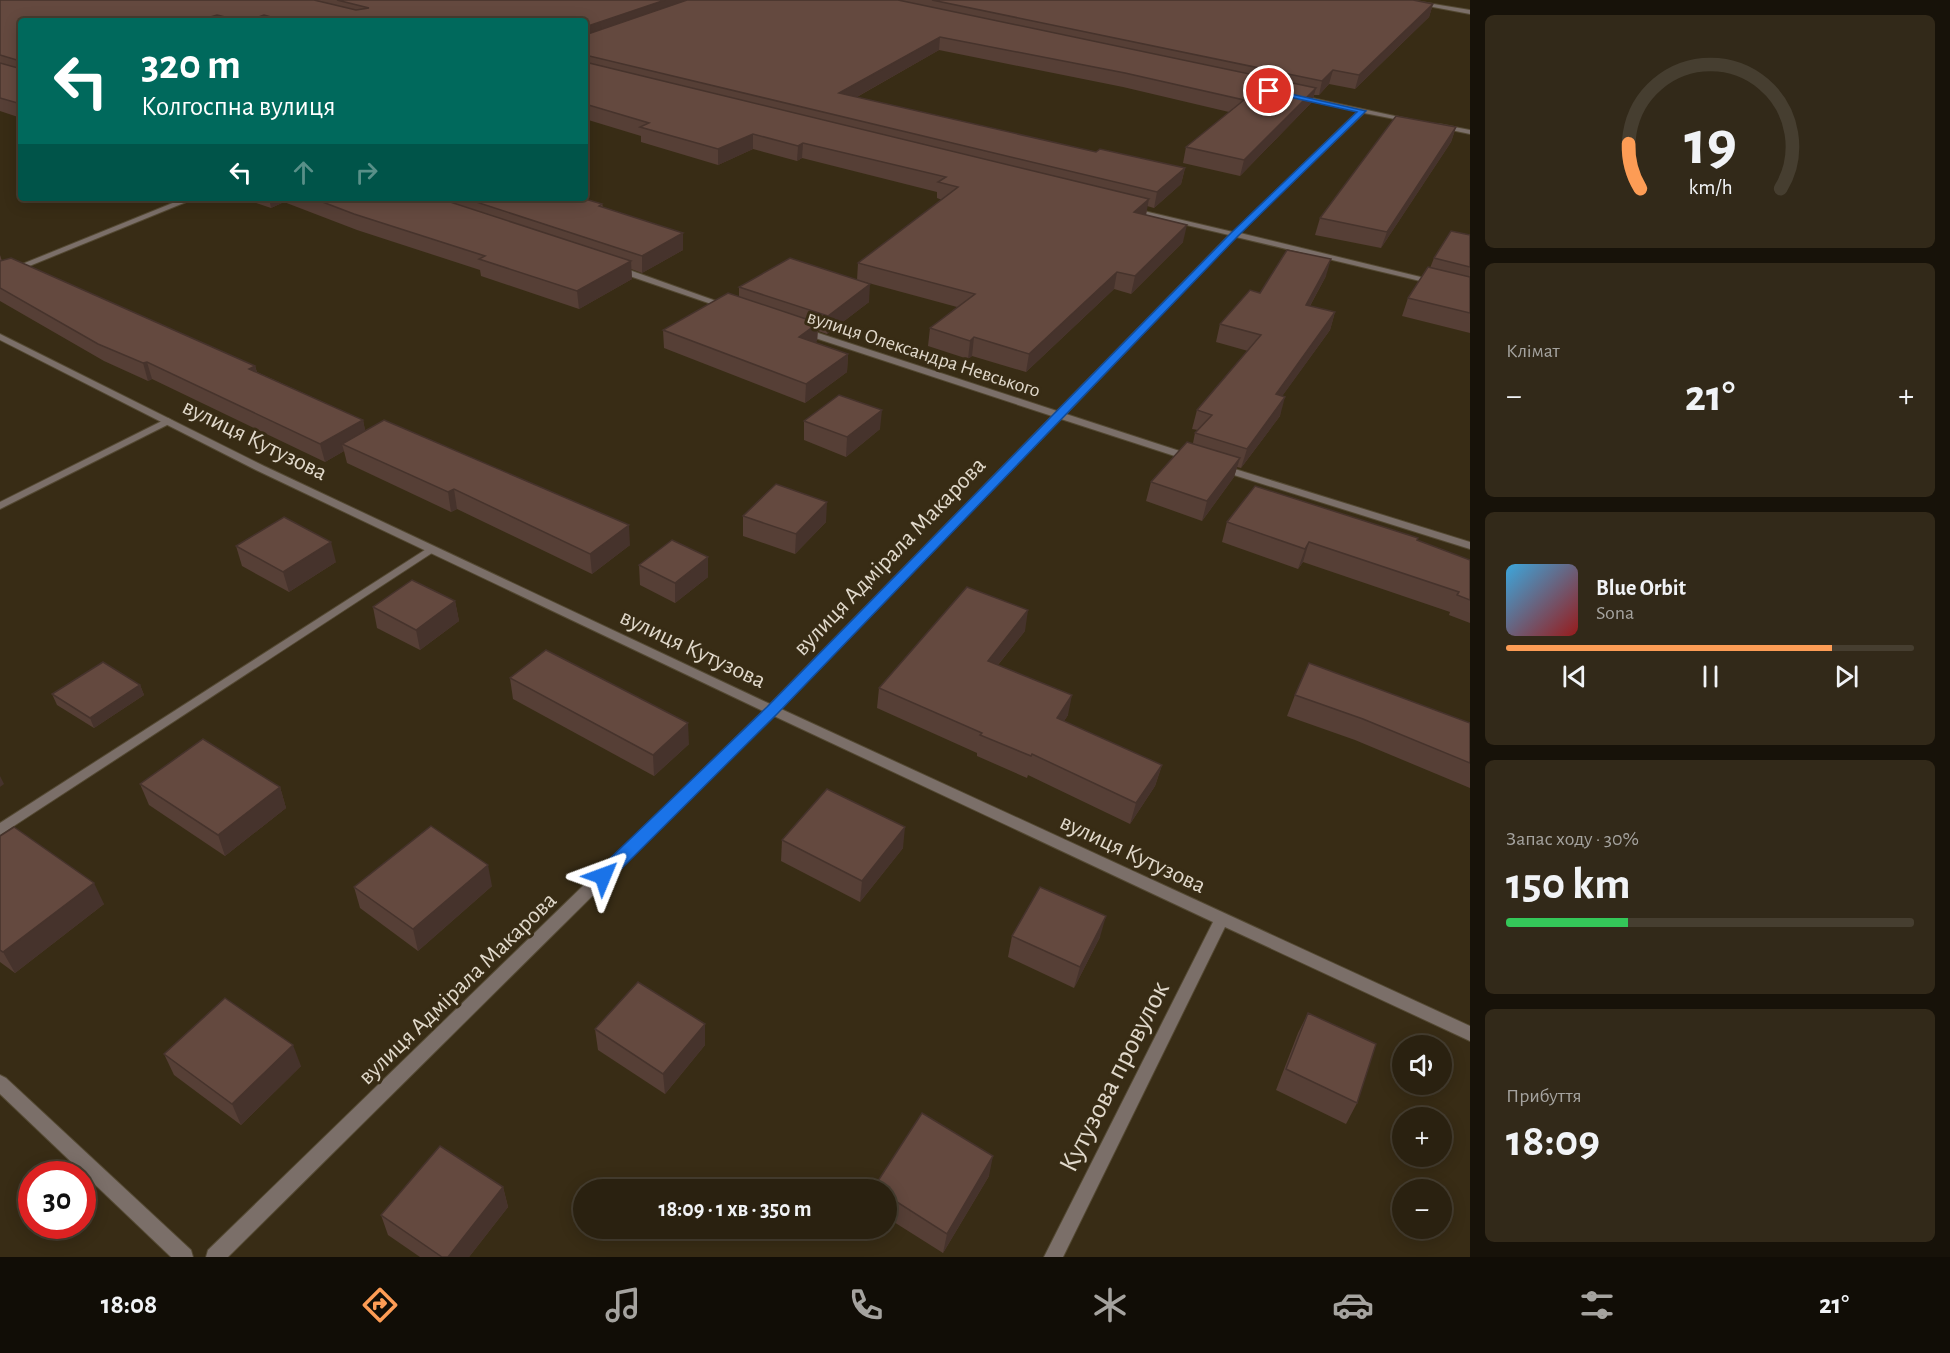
<!DOCTYPE html>
<html lang="uk">
<meta charset="utf-8">
<style>
body{margin:0;font-family:"Alegreya Sans",sans-serif;background:#322919;color:#f1f3f6;height:100vh;display:flex;flex-direction:column;font-size:22px;white-space:nowrap}
*{box-sizing:border-box;margin:0}
p{font-size:20px;color:#a5a39f}
.icon{flex:none;width:33px;height:33px;fill:none;stroke:currentColor;stroke-width:2;stroke-linecap:round;stroke-linejoin:round}
.map{position:relative;flex:1;overflow:hidden}
.sheet{display:flex;flex-direction:column;gap:15px;padding:15px;background:#171209;width:480px}
.sheet>*{flex:none}
.banner{position:absolute;left:18px;top:18px;width:570px;height:183px;border-radius:6px;box-shadow:0 3px 15px #0003,0 0 0 2px #463e30;background:#00695c;color:#fff;overflow:hidden}
.buttons{position:absolute;left:1392px;top:1035px;display:grid;gap:12px}
.buttons a{display:grid;place-items:center;width:60px;height:60px;border-radius:50%;background:#2a2110;box-shadow:0 3px 15px #0003,0 0 0 2px #463e30;font-size:30px}
.speed{position:absolute;left:18px;top:1161px;display:flex;gap:12px;font-size:30px;font-weight:700;text-align:center}
.speed>*{display:grid;place-content:center;width:78px;height:78px;border-radius:50%;background:#2a2110;box-shadow:0 3px 15px #0003,0 0 0 2px #463e30;line-height:1}
.speed .limit{border:9px solid #d22;background:#fff;color:#111}
.pin{position:absolute;display:grid;place-items:center;width:51px;height:51px;color:#fff;margin:-26px;border:3px solid #fff;border-radius:50%;box-shadow:0 2px 6px #0007}
.me{position:absolute;width:66px;margin:-33px;rotate:46deg;stroke-linejoin:round;filter:drop-shadow(0 0 4px #0008)}
.turn{display:flex;align-items:center;gap:21px;height:126px;padding:0 24px;font-size:27px}
.turn .icon{width:78px;height:78px;stroke-width:2.5}
.turn b{display:block;font-size:42px;line-height:51px}
.lanes{display:flex;align-items:center;height:57px;padding:0 24px;background:#0003;justify-content:center;gap:30px;direction:ltr}
.lanes .off{opacity:.35}
.big{font-size:45px;font-weight:700;line-height:1.1}
.sheet .widget{flex:1;display:flex;flex-direction:column;justify-content:center;gap:9px;min-width:0;padding:0 21px;border-radius:9px;background:#322919}
.sheet .dial{align-items:center;gap:0}
.dial svg{height:156px;overflow:visible;fill:none;stroke:#463e30;stroke-width:7;stroke-linecap:round;text-anchor:middle}
.dial text{fill:#f1f3f6;stroke:none}
.song{display:flex;align-items:center;gap:18px}
.cover{width:72px;height:72px;border-radius:9px;background:linear-gradient(135deg,hsl(200 70% 55%),hsl(0 70% 35%))}
.played{height:6px;border-radius:3px;background:linear-gradient(90deg,#fd9c55 80%,#463e30 80%)}
.keys{display:flex;justify-content:space-around;direction:ltr}
.heat{display:flex;justify-content:space-between;align-items:center;font-size:33px;direction:ltr}
.charge{height:9px;border-radius:4px;background:linear-gradient(90deg,#34c759 30%,#463e30 0)}
.trip{position:absolute;left:573px;top:1179px;width:324px;height:60px;border-radius:30px;background:#2a2110;box-shadow:0 3px 15px #0003,0 0 0 2px #463e30;font-weight:700;line-height:60px;text-align:center}
.tab-bar{display:flex;height:96px;justify-content:space-around;align-items:center;background:#110d06;color:#a5a39f}
.tab-bar .icon{width:42px;height:42px}
.tab-bar .on{color:#fd9c55}
.tab-bar b{font-size:27px;color:#f1f3f6}
main{display:flex;flex:1;min-height:0}
.map>svg:first-child{display:block}
.lines{fill:none;stroke-linecap:round;stroke-linejoin:round}
.service-casing{stroke:#534832;stroke-width:2}
.minor-casing{stroke:#534832;stroke-width:2}
.service{fill:#7b6f69;fill-rule:evenodd}
.minor{fill:#7b6f69;fill-rule:evenodd}
.wall{fill:#563f36}
.shaded-wall{fill:#46332c}
.building{fill:#64493f;stroke:#46332c;stroke-width:1.5}
.route{fill:#1a73e8;stroke:#114b97;stroke-width:1.5}
.labels{text-anchor:middle;stroke-width:6;stroke-linejoin:round;paint-order:stroke}
.far-street-label{font-size:20px;fill:#e1d9cb;stroke:#382c15}
.street-label{font-size:24px;fill:#e1d9cb;stroke:#382c15}
.near-street-label{font-size:28px;fill:#e1d9cb;stroke:#382c15}
</style>
<main>
<div class="map">
<svg width="1470" height="1257" viewBox="0 0 1470 1257">
<rect width="100%" height="100%" fill="#382c15"/>
<g class="lines">
<defs>
<g id="service">
<path d="M 168,418 L 173,421 L 171,423 L 0,509 L 0,502 Z"/>
<path d="M 431,546 L 437,549 L 435,551 L 0,835 L 0,823 Z"/>
</g>
<g id="minor">
<path d="M 1396,0 L 1409,0 L 1470,10 L 1470,14 Z"/>
<path d="M 1298,95 L 1413,120 L 1410,122 L 1364,113 L 1240,233 L 1437,281 L 1437,285 L 1236,237 L 1066,414 L 1195,456 L 1195,460 L 1187,460 L 1061,419 L 781,709 L 1470,1026 L 1470,1041 L 1225,927 L 1063,1257 L 1044,1257 L 1213,922 L 774,716 L 228,1257 L 206,1257 L 208,1250 L 763,711 L 256,470 L 0,340 L 0,334 L 264,466 L 770,704 L 1052,416 L 800,333 L 800,329 L 806,329 L 1057,411 L 1229,235 L 1127,211 L 1127,207 L 1233,232 L 1358,111 L 1296,98 L 1295,97 Z"/>
<path d="M 1439,124 L 1470,130 L 1470,134 L 1437,127 L 1436,126 Z"/>
<path d="M 185,198 L 196,198 L 0,278 L 0,273 Z"/>
<path d="M 615,267 L 621,267 L 733,307 L 726,309 L 615,271 Z"/>
<path d="M 1222,465 L 1470,542 L 1470,549 L 1218,470 L 1217,468 Z"/>
<path d="M 0,1075 L 6,1078 L 191,1250 L 193,1257 L 171,1257 L 0,1094 Z"/>
</g>
</defs>
<use href="#service" class="service-casing"/>
<use href="#minor" class="minor-casing"/>
<use href="#service" class="service"/>
<use href="#minor" class="minor"/>
</g>
<g class="wall">
<path d="M 0,0 L 1413,0 L 1433,4 L 1429,17 L 1355,89 L 1329,84 L 1319,95 L 1314,95 L 1312,102 L 1240,176 L 1183,163 L 1186,147 L 1229,112 L 1123,87 L 939,50 L 857,97 L 1096,152 L 1185,168 L 1181,184 L 1154,208 L 1147,206 L 1146,215 L 1183,242 L 1131,294 L 1114,289 L 1026,372 L 972,356 L 968,359 L 928,346 L 930,328 L 957,307 L 861,281 L 869,302 L 827,334 L 818,331 L 817,341 L 815,342 L 848,354 L 847,372 L 805,403 L 664,348 L 663,330 L 739,297 L 739,287 L 857,280 L 858,263 L 942,200 L 937,198 L 937,192 L 802,158 L 797,161 L 753,149 L 718,165 L 641,142 L 641,136 L 585,119 L 585,21 L 21,21 L 21,118 L 0,111 Z"/>
<path d="M 1456,127 L 1451,142 L 1381,248 L 1315,235 L 1320,218 Z"/>
<path d="M 242,198 L 582,198 L 602,204 L 603,207 L 683,233 L 683,250 L 642,273 L 631,269 L 632,279 L 579,309 L 481,276 L 480,270 L 357,230 L 284,202 L 271,208 Z"/>
<path d="M 1470,235 L 1470,333 L 1402,316 L 1408,298 L 1430,268 L 1434,258 Z"/>
<path d="M 0,255 L 2,261 L 255,366 L 257,372 L 363,420 L 365,431 L 630,545 L 592,574 L 457,509 L 451,512 L 347,463 L 344,451 L 325,462 L 152,379 L 148,381 L 104,361 L 0,301 Z"/>
<path d="M 1326,276 L 1310,306 L 1335,312 L 1330,330 L 1282,396 L 1280,416 L 1241,468 L 1237,467 L 1234,477 L 1202,521 L 1146,501 L 1151,482 L 1193,443 L 1195,433 L 1198,430 L 1192,429 L 1197,410 L 1248,351 L 1216,342 L 1220,324 L 1260,293 Z"/>
<path d="M 804,421 L 880,429 L 846,457 L 804,440 Z"/>
<path d="M 743,516 L 826,522 L 795,554 L 743,536 Z"/>
<path d="M 1227,522 L 1417,540 L 1470,560 L 1470,623 L 1449,615 L 1450,612 L 1303,562 L 1298,569 L 1222,542 Z"/>
<path d="M 236,546 L 336,562 L 289,592 L 242,566 Z"/>
<path d="M 708,557 L 708,577 L 675,603 L 640,585 L 639,565 Z"/>
<path d="M 455,601 L 459,621 L 420,650 L 377,628 L 373,607 Z"/>
<path d="M 1025,631 L 998,665 L 1068,715 L 1064,721 L 1162,765 L 1155,786 L 1130,824 L 1028,775 L 1027,778 L 977,756 L 977,753 L 877,708 L 879,688 Z"/>
<path d="M 510,678 L 689,744 L 654,776 L 513,699 Z"/>
<path d="M 140,685 L 144,695 L 94,728 L 57,705 L 52,694 Z"/>
<path d="M 1295,695 L 1470,723 L 1470,788 L 1355,740 L 1287,716 Z"/>
<path d="M 140,784 L 280,787 L 286,808 L 225,856 L 149,805 Z"/>
<path d="M 0,836 L 104,904 L 15,973 L 0,962 Z"/>
<path d="M 782,840 L 903,848 L 860,902 L 781,861 Z"/>
<path d="M 492,886 L 418,951 L 360,908 L 354,887 Z"/>
<path d="M 1012,936 L 1100,937 L 1074,988 L 1008,957 Z"/>
<path d="M 1308,1013 L 1357,1103 L 1346,1124 L 1276,1090 L 1298,1033 Z"/>
<path d="M 595,1029 L 705,1045 L 665,1094 L 598,1050 Z"/>
<path d="M 164,1054 L 301,1066 L 241,1125 L 174,1075 Z"/>
<path d="M 989,1176 L 943,1253 L 886,1217 L 886,1190 L 874,1190 L 874,1187 Z"/>
<path d="M 503,1187 L 508,1207 L 469,1257 L 420,1257 L 388,1235 L 381,1215 Z"/>
</g>
<g class="shaded-wall">
<path d="M 665,0 L 703,0 L 585,41 L 585,27 Z"/>
<path d="M 1433,4 L 1429,17 L 1355,89 L 1359,75 Z"/>
<path d="M 217,15 L 218,21 L 197,21 Z"/>
<path d="M 264,15 L 265,21 L 247,21 Z"/>
<path d="M 940,37 L 939,50 L 839,107 L 839,93 Z"/>
<path d="M 1333,70 L 1329,84 L 1319,95 L 1322,81 Z"/>
<path d="M 1316,88 L 1312,102 L 1240,176 L 1244,160 Z"/>
<path d="M 1456,127 L 1451,142 L 1381,248 L 1387,232 Z"/>
<path d="M 753,134 L 753,149 L 718,165 L 718,149 Z"/>
<path d="M 803,143 L 802,158 L 797,161 L 798,146 Z"/>
<path d="M 1185,168 L 1181,184 L 1154,208 L 1157,192 Z"/>
<path d="M 269,198 L 283,198 L 284,202 L 271,208 Z"/>
<path d="M 1149,199 L 1146,215 L 1134,212 Z"/>
<path d="M 1187,225 L 1183,242 L 1131,294 L 1135,276 Z"/>
<path d="M 683,233 L 683,250 L 642,273 L 642,256 Z"/>
<path d="M 1331,259 L 1326,276 L 1301,322 L 1306,305 Z"/>
<path d="M 631,261 L 632,279 L 579,309 L 577,291 Z"/>
<path d="M 1117,272 L 1114,289 L 1026,372 L 1029,354 Z"/>
<path d="M 870,284 L 869,302 L 827,334 L 828,316 Z"/>
<path d="M 1335,312 L 1330,330 L 1270,413 L 1276,394 Z"/>
<path d="M 818,323 L 817,341 L 799,355 L 799,337 Z"/>
<path d="M 974,337 L 972,356 L 968,359 L 970,341 Z"/>
<path d="M 848,354 L 847,372 L 805,403 L 806,384 Z"/>
<path d="M 147,362 L 152,379 L 148,381 L 143,363 Z"/>
<path d="M 255,366 L 260,383 L 249,369 Z"/>
<path d="M 1285,397 L 1280,416 L 1241,468 L 1247,449 Z"/>
<path d="M 882,410 L 880,429 L 846,457 L 847,437 Z"/>
<path d="M 363,420 L 367,438 L 342,444 L 344,451 L 325,462 L 320,444 Z"/>
<path d="M 1240,458 L 1234,477 L 1202,521 L 1207,501 Z"/>
<path d="M 454,489 L 457,509 L 451,512 L 448,492 Z"/>
<path d="M 827,502 L 826,522 L 795,554 L 796,534 Z"/>
<path d="M 629,525 L 630,545 L 592,574 L 590,554 Z"/>
<path d="M 331,542 L 336,562 L 289,592 L 283,572 Z"/>
<path d="M 1309,542 L 1303,562 L 1298,569 L 1305,549 Z"/>
<path d="M 708,557 L 708,577 L 675,603 L 675,583 Z"/>
<path d="M 455,601 L 459,621 L 420,650 L 416,630 Z"/>
<path d="M 1028,610 L 1025,631 L 984,682 L 988,661 Z"/>
<path d="M 140,685 L 144,695 L 94,728 L 90,718 Z"/>
<path d="M 1072,695 L 1068,715 L 1052,739 L 1057,718 Z"/>
<path d="M 688,723 L 689,744 L 654,776 L 653,755 Z"/>
<path d="M 1162,765 L 1155,786 L 1130,824 L 1136,803 Z"/>
<path d="M 0,776 L 4,784 L 0,787 Z"/>
<path d="M 280,787 L 286,808 L 225,856 L 218,835 Z"/>
<path d="M 905,827 L 903,848 L 860,902 L 862,881 Z"/>
<path d="M 488,865 L 492,886 L 418,951 L 413,929 Z"/>
<path d="M 94,883 L 104,904 L 15,973 L 3,952 Z"/>
<path d="M 1106,916 L 1100,937 L 1074,988 L 1080,967 Z"/>
<path d="M 705,1024 L 705,1045 L 665,1094 L 663,1074 Z"/>
<path d="M 293,1045 L 301,1066 L 241,1125 L 232,1104 Z"/>
<path d="M 993,1156 L 989,1176 L 943,1253 L 947,1234 Z"/>
<path d="M 503,1187 L 508,1207 L 469,1257 L 448,1257 Z"/>
</g>
<g class="building">
<path d="M 0,0 L 314,0 L 356,10 L 369,8 L 337,0 L 665,0 L 585,27 L 585,21 L 286,21 L 264,15 L 247,21 L 242,21 L 217,15 L 197,21 L 21,21 L 21,104 L 0,98 L 0,63 L 18,68 L 17,60 L 0,55 Z"/>
<path d="M 687,0 L 898,0 L 1316,88 L 1244,160 L 1186,147 L 1244,100 L 1125,73 L 940,37 L 839,93 L 1096,152 L 1100,149 L 1185,168 L 1157,192 L 585,55 L 585,35 Z"/>
<path d="M 932,0 L 1413,0 L 1433,4 L 1359,75 L 1333,70 L 1322,81 Z"/>
<path d="M 585,62 L 1149,199 L 1134,212 L 1187,225 L 1135,276 L 1117,272 L 1029,354 L 974,337 L 970,341 L 930,328 L 975,294 L 858,263 L 958,187 L 938,182 L 946,177 L 803,143 L 798,146 L 753,134 L 718,149 L 640,127 L 649,123 L 585,104 Z"/>
<path d="M 1396,116 L 1456,127 L 1387,232 L 1320,218 Z"/>
<path d="M 312,198 L 438,198 L 631,261 L 577,291 L 479,259 L 485,256 L 354,214 Z"/>
<path d="M 464,198 L 582,198 L 602,204 L 599,206 L 683,233 L 642,256 Z"/>
<path d="M 1451,231 L 1470,235 L 1470,267 L 1434,258 Z"/>
<path d="M 1287,250 L 1331,259 L 1306,305 L 1335,312 L 1276,394 L 1285,397 L 1247,449 L 1195,433 L 1212,415 L 1197,410 L 1261,335 L 1220,324 L 1250,290 L 1260,293 Z"/>
<path d="M 11,258 L 255,366 L 249,369 L 363,420 L 320,444 L 147,362 L 143,363 L 98,344 L 0,288 L 0,261 Z"/>
<path d="M 790,258 L 870,284 L 828,316 L 739,287 Z"/>
<path d="M 1428,267 L 1470,277 L 1470,313 L 1408,298 Z"/>
<path d="M 728,293 L 818,323 L 799,337 L 848,354 L 806,384 L 663,330 Z"/>
<path d="M 839,395 L 882,410 L 847,437 L 804,421 Z"/>
<path d="M 384,420 L 629,525 L 590,554 L 454,489 L 448,492 L 342,444 Z"/>
<path d="M 1187,442 L 1240,458 L 1207,501 L 1151,482 Z"/>
<path d="M 776,484 L 827,502 L 796,534 L 743,516 Z"/>
<path d="M 1255,486 L 1418,538 L 1417,540 L 1470,560 L 1470,600 L 1457,595 L 1459,592 L 1309,542 L 1305,549 L 1227,522 Z"/>
<path d="M 284,517 L 331,542 L 283,572 L 236,546 Z"/>
<path d="M 672,540 L 708,557 L 675,583 L 639,565 Z"/>
<path d="M 412,580 L 455,601 L 416,630 L 373,607 Z"/>
<path d="M 967,587 L 1028,610 L 988,661 L 1072,695 L 1057,718 L 1162,765 L 1136,803 L 1032,754 L 1031,756 L 980,735 L 982,733 L 879,688 Z"/>
<path d="M 546,650 L 688,723 L 653,755 L 510,678 Z"/>
<path d="M 103,662 L 140,685 L 90,718 L 52,694 Z"/>
<path d="M 1309,663 L 1470,723 L 1470,763 L 1363,719 L 1295,695 Z"/>
<path d="M 203,739 L 280,787 L 218,835 L 140,784 Z"/>
<path d="M 827,789 L 905,827 L 862,881 L 782,840 Z"/>
<path d="M 431,826 L 488,865 L 413,929 L 354,887 Z"/>
<path d="M 14,827 L 94,883 L 3,952 L 0,950 L 0,836 Z"/>
<path d="M 1040,887 L 1106,916 L 1080,967 L 1012,936 Z"/>
<path d="M 638,982 L 705,1024 L 663,1074 L 595,1029 Z"/>
<path d="M 225,998 L 293,1045 L 232,1104 L 164,1054 Z"/>
<path d="M 1308,1013 L 1376,1044 L 1357,1103 L 1286,1069 Z"/>
<path d="M 922,1113 L 993,1156 L 947,1234 L 886,1195 L 886,1190 L 878,1190 L 874,1187 Z"/>
<path d="M 440,1146 L 503,1187 L 448,1257 L 442,1257 L 381,1215 Z"/>
</g>
<path class="route" d="M 1269,89 L 1366,111 L 1237,237 L 777,714 L 609,881 L 597,881 L 595,876 L 597,871 L 767,707 L 1231,233 L 1357,112 L 1267,92 Z"/>
<g class="labels">
<g class="far-street-label">
<text transform="translate(924 353) rotate(18)" y="7">вулиця Олександра Невського</text>
</g>
<g class="street-label">
<text transform="translate(255 439) rotate(26)" y="8">вулиця Кутузова</text>
<text transform="translate(889 556) rotate(-46)" y="8">вулиця Адмірала Макарова</text>
<text transform="translate(693 648) rotate(25)" y="8">вулиця Кутузова</text>
<text transform="translate(1133 853) rotate(25)" y="8">вулиця Кутузова</text>
<text transform="translate(457 988) rotate(-44)" y="8">вулиця Адмірала Макарова</text>
</g>
<g class="near-street-label">
<text transform="translate(1113 1076) rotate(-63)" y="10">Кутузова провулок</text>
</g>
</g>
</svg>
<div class="buttons">
<a><svg class="icon" aria-label="sound" viewBox="0 0 24 24"><path d="M4 9h4l5-4v14l-5-4H4zM17 9q2 3 0 6"/></svg></a>
<a>+</a>
<a>−</a>
</div>
<div class="speed"><div class="limit">30</div></div>
<div class="pin" style="left:1269px;top:91px;background:#d93025"><svg class="icon" aria-label="arrive" viewBox="0 0 24 24"><path d="M6 21V4h12l-3 4 3 4H6"/></svg></div>
<svg class="me" style="left:603px;top:876px" viewBox="-20 -20 40 40"><path d="M0-17L14 15 0 8-14 15z" fill="#1a73e8" stroke="#fff" stroke-width="4"/></svg>
<div class="trip">18:09 · 1 хв · 350 m</div>
<div class="banner">
<div class="turn"><svg class="icon" aria-label="left" viewBox="0 0 24 24"><path d="M17 20v-9H6M10 6l-5 5 5 5"/></svg><div><b>320 m</b>Колгоспна вулиця</div></div>
<div class="lanes"><svg class="icon" aria-label="left" viewBox="0 0 24 24"><path d="M17 20v-9H6M10 6l-5 5 5 5"/></svg><svg class="icon off" aria-label="ahead" viewBox="0 0 24 24"><path d="M12 20V5M6 11l6-6 6 6"/></svg><svg class="icon off" aria-label="right" viewBox="0 0 24 24"><path d="M7 20v-9h11M14 6l5 5-5 5"/></svg></div>
</div>
</div>
<section class="sheet">
<div class="widget dial"><svg viewBox="0 0 100 80">
<path d="M14 69A42 42 0 1 1 86 69"/>
<path d="M14 69A42 42 0 0 1 8 46" stroke="#fd9c55"/>
<text x="50" y="56" font-size="32" font-weight="700">19</text>
<text x="50" y="72" font-size="11">km/h</text>
</svg></div>
<div class="widget"><p>Клімат</p>
<div class="heat"><a>−</a><b class="big">21°</b><a>+</a></div>
</div>
<div class="widget">
<div class="song"><i class="cover"></i><div><b>Blue Orbit</b><p>Sona</p></div></div>
<div class="played"></div>
<div class="keys"><svg class="icon" aria-label="previous" viewBox="0 0 24 24"><path d="M18 5L8 12l10 7zM5 5v14"/></svg><svg class="icon" aria-label="pause" viewBox="0 0 24 24"><path d="M8 5v14M16 5v14"/></svg><svg class="icon" aria-label="next" viewBox="0 0 24 24"><path d="M6 5l10 7-10 7zM19 5v14"/></svg></div>
</div>
<div class="widget"><p>Запас ходу · 30%</p><b class="big">150 km</b><div class="charge"></div></div>
<div class="widget"><p>Прибуття</p><b class="big">18:09</b></div>
</section>
</main>
<nav class="tab-bar">
<b>18:08</b>
<svg class="icon on" aria-label="directions" viewBox="0 0 24 24"><path d="M12 3l9 9-9 9-9-9zM9 14v-3h6M13 9l2 2-2 2"/></svg>
<svg class="icon" aria-label="music" viewBox="0 0 24 24"><path d="M9 18V5l10-2v13"/><circle cx="6" cy="18" r="3"/><circle cx="16" cy="16" r="3"/></svg>
<svg class="icon" aria-label="phone" viewBox="0 0 24 24"><path d="M5 4h4l2 5-3 2q2 4 5 5l2-3 5 2v4C11 20 4 13 5 4z"/></svg>
<svg class="icon" aria-label="climate" viewBox="0 0 24 24"><path d="M12 3v18M4 7l16 10M4 17L20 7"/></svg>
<svg class="icon" aria-label="car" viewBox="0 0 24 24"><path d="M5 17H2v-5l4-1 3-4h7l3 4 3 1v5h-3M9 17h6M6 11h13"/><circle cx="7" cy="17" r="2"/><circle cx="17" cy="17" r="2"/></svg>
<svg class="icon" aria-label="filters" viewBox="0 0 24 24"><path d="M4 7h16M4 17h16"/><circle cx="9" cy="7" r="2"/><circle cx="15" cy="17" r="2"/></svg>
<b>21°</b>
</nav>
